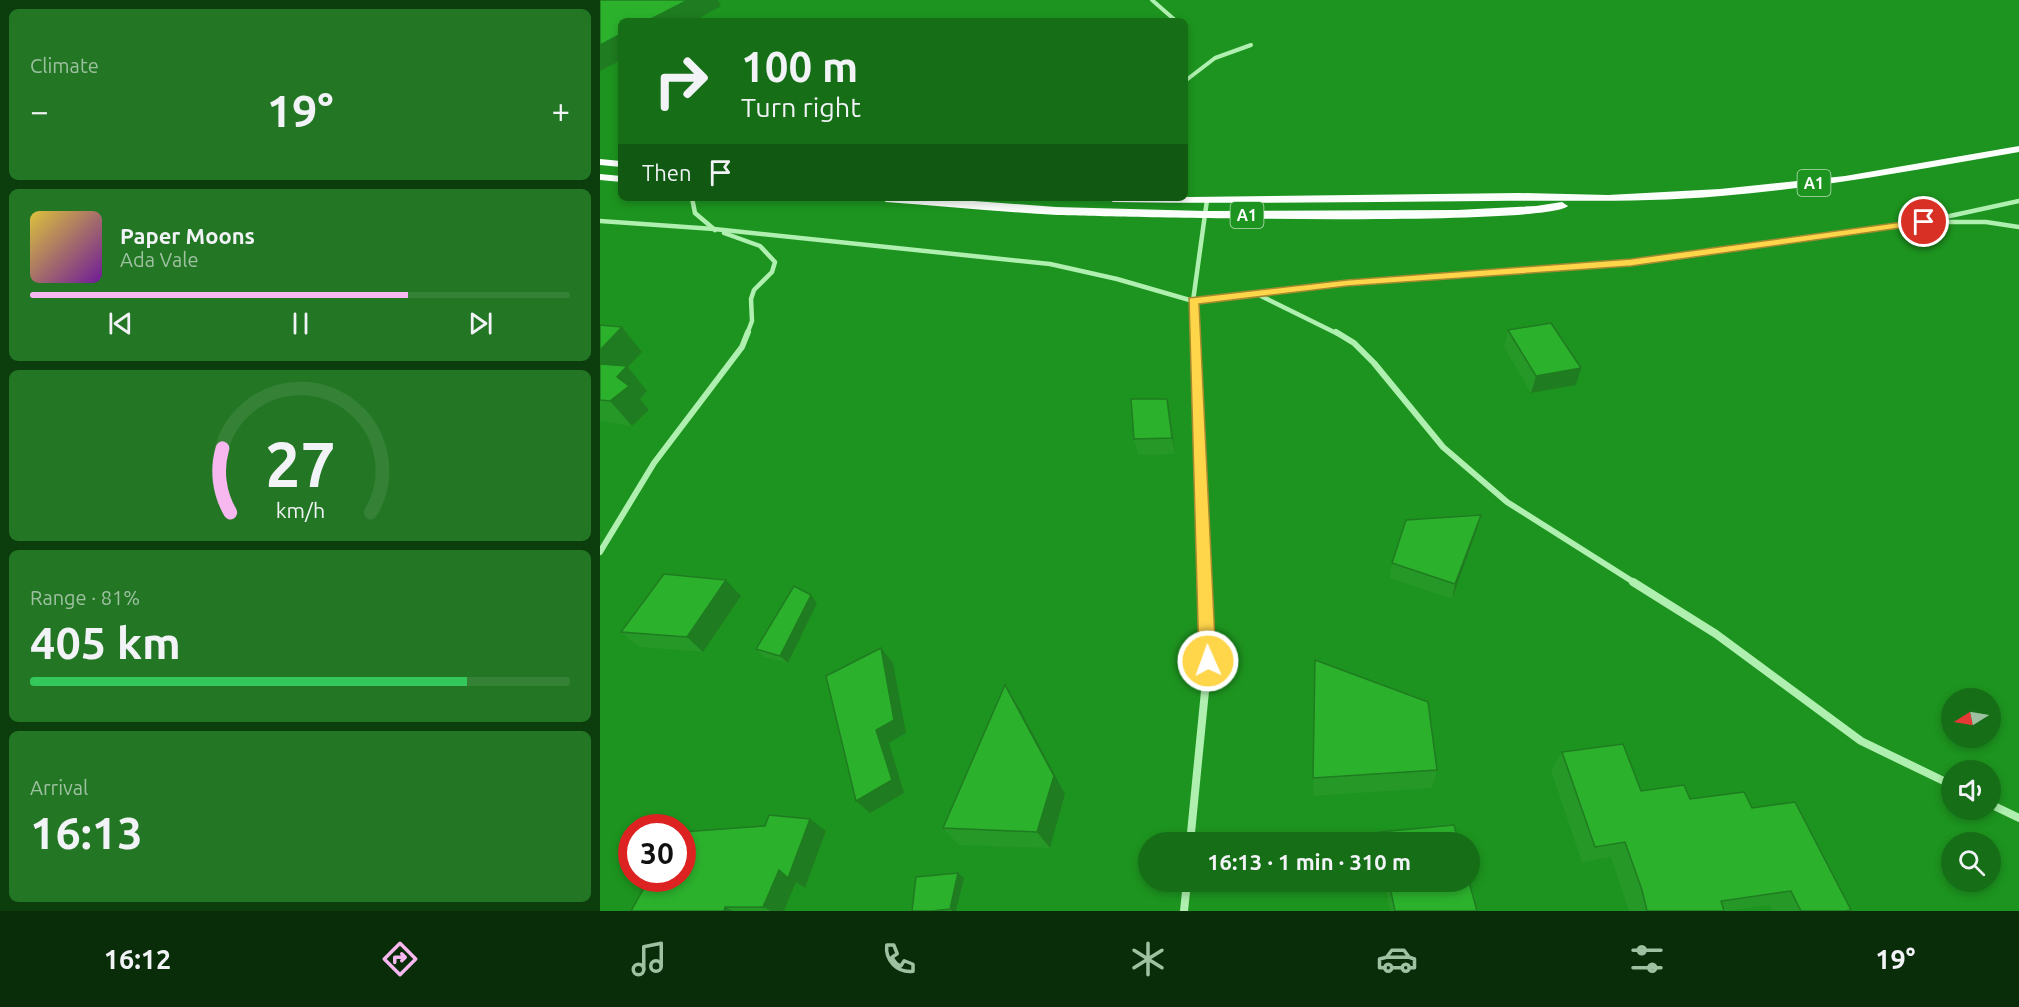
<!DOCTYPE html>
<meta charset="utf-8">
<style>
body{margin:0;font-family:Ubuntu,sans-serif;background:#237724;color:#f1f3f6;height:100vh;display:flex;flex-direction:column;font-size:22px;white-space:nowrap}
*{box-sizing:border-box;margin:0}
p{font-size:20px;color:#9ec1a1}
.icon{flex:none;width:33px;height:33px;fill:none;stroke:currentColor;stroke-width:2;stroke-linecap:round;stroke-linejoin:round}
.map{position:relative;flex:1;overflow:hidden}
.details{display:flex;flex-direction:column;gap:9px;padding:9px;background:#0c3d0d;width:600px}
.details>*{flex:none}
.top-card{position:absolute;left:18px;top:18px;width:570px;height:183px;border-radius:9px;box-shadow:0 3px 9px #0003;background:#166f17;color:#f1f3f6;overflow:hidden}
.needle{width:39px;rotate:259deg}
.controls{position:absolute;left:1341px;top:688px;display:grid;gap:12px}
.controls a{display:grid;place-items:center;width:60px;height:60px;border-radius:50%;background:#166f17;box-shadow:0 3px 9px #0003;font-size:30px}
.speed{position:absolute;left:18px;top:814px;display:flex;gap:12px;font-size:30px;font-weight:700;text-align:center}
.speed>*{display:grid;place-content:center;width:78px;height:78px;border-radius:50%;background:#166f17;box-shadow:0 3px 9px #0003;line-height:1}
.speed .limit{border:9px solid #d22;background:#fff;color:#111}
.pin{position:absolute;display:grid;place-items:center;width:51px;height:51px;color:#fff;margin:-26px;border:3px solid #fff;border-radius:50%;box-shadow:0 2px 6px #0007}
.me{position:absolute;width:66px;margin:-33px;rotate:358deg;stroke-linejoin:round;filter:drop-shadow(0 0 4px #0008)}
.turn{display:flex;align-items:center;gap:21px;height:126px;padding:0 24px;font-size:27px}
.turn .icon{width:78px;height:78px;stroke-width:2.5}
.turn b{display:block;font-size:42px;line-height:51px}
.then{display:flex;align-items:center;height:57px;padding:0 24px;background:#0003;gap:12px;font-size:22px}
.big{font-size:45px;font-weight:700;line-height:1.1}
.details .tile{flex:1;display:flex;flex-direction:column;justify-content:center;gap:9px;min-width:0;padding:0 21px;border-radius:9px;background:#237724}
.details .dial{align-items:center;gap:0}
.dial svg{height:156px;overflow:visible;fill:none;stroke:#358136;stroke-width:7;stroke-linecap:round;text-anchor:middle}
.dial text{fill:#f1f3f6;stroke:none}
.song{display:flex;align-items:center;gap:18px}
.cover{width:72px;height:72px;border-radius:9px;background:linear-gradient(135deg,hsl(50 70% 55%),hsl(280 70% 35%))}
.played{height:6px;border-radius:3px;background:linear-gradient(90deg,#f7b7ef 70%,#358136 70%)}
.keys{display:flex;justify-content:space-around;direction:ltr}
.heat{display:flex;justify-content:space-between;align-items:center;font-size:33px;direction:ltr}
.charge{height:9px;border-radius:4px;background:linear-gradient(90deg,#34c759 81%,#358136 0)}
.trip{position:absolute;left:538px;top:832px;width:342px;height:60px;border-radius:30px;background:#166f17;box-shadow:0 3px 9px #0003;font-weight:700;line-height:60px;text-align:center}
.dock{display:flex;height:96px;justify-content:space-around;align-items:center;background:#092c09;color:#9ec1a1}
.dock .icon{width:42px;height:42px}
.dock .selected{color:#f7b7ef}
.dock b{font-size:27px;color:#f1f3f6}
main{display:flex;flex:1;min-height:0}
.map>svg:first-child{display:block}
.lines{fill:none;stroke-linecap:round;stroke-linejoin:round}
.minor-far3{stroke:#afefaf;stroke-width:4}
.minor-far2{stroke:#afefaf;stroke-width:4.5}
.minor-far1{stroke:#afefaf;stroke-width:6}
.minor{stroke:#afefaf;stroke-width:8}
.trunk{fill:#fbfffb;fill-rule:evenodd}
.wall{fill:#269827}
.shaded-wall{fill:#1f7c20}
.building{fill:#2cb12d;stroke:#1f7c20;stroke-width:1.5}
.route{fill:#ffd54a;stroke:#a68a30;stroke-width:1.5}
.labels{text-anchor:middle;stroke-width:6;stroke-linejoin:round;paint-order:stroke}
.shield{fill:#1d941f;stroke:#bbdfbc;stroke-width:1.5}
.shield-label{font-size:16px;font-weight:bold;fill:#fff}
</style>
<main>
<section class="details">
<div class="tile"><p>Climate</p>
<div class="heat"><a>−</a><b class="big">19°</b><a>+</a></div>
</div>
<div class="tile">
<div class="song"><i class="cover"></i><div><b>Paper Moons</b><p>Ada Vale</p></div></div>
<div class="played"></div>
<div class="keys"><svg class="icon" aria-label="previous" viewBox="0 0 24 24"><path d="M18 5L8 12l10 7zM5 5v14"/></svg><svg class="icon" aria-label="pause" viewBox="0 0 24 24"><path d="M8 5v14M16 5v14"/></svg><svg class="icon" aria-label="next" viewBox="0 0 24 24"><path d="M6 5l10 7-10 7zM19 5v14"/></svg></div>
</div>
<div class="tile dial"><svg viewBox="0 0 100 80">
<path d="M14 69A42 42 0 1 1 86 69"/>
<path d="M14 69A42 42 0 0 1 10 36" stroke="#f7b7ef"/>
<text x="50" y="56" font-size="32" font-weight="700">27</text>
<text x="50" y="72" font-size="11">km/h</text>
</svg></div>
<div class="tile"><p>Range · 81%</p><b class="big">405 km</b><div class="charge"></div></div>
<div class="tile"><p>Arrival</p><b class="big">16:13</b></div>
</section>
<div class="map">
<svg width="1419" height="911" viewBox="0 0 1419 911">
<rect width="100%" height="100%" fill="#1d941f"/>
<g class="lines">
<g class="minor-far3">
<path d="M 552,0 L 576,21"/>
<path d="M 585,69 L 586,81"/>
<path d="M 585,81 L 615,58 L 651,45"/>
</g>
<g class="minor-far2">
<path d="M 92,198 L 95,213 L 115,230"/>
<path d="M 1336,219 L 1419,201"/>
<path d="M 0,221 L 114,229 L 450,264 L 517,279 L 593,301 L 747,283 L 1031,262 L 1324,222 L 1386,222 L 1419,227"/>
<path d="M 124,233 L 160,246 L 175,262 L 172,272 L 154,290 L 151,299 L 152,321 L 147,334"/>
<path d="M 657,294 L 738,334"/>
<path d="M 594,334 L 593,301 L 607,200"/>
</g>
<g class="minor-far1">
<path d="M 594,332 L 605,583"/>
<path d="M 736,332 L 754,343 L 774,363 L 843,447 L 907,502 L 1035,583"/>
<path d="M 0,552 L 54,463 L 142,347 L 148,332"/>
</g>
<g class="minor">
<path d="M 1033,582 L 1116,634 L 1261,741 L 1352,785"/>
<path d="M 1390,804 L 1419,818"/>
<path d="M 590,843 L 608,661 L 605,582"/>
<path d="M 584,911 L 587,882"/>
</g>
<g class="trunk">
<path d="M 1419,146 L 1419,152 C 1320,169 1221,188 1121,196 C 1043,203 966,200 888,201 C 763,202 638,204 513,202 L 507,198 L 919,193 L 1008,195 L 1120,189 L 1245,176 Z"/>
<path d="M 0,159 L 21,161 L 21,167 L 0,165 Z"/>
<path d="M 0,174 L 21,176 L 21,182 L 0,180 Z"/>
<path d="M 280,198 L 333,198 L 456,207 L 605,211 L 857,210 L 936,206 L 962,202 L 968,206 C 945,227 518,217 458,215 C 400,212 343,206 286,202 Z"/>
</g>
</g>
<g class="wall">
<path d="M 0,325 L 22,327 L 42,352 L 28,367 L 47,391 L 40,399 L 49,410 L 32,426 L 0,421 Z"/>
<path d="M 908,330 L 976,385 L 931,393 L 904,347 Z"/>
<path d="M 570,416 L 575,454 L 538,455 L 534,439 Z"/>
<path d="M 876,532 L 852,599 L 790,578 L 792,563 Z"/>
<path d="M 211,595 L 217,603 L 188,663 L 164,657 L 156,649 Z"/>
<path d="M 141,596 L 103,652 L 40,647 L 21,632 Z"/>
<path d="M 715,660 L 837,770 L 832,788 L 713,796 Z"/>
<path d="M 405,685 L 418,706 L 465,794 L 450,848 L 359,845 L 343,828 Z"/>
<path d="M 962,752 L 1041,791 L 1152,808 L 1251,910 L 1249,911 L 1172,911 L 1169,905 L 1127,911 L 1029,911 L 1011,857 L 982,862 L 951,770 Z"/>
<path d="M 226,831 L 205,888 L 196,882 L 184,911 L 31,911 Z"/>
<path d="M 780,832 L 859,843 L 778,843 Z"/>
<path d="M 364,878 L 356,911 L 312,911 Z"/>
<path d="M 785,882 L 869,882 L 877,911 L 790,911 Z"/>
</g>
<g class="shaded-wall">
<path d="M 88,0 L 118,0 L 121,6 L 94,21 L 47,21 Z"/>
<path d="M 21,34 L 21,60 L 0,71 L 0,45 Z"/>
<path d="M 22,327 L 42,352 L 28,367 L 47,391 L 40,399 L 49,410 L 32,426 L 10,401 L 0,376 L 0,350 Z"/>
<path d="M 981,368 L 976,385 L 931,393 L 936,376 Z"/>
<path d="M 567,399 L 570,416 L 575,454 L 572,438 Z"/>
<path d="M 881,515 L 876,532 L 852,599 L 855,584 Z"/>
<path d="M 126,580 L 141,596 L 103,652 L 87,637 Z"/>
<path d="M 211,595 L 217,603 L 188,663 L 180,656 Z"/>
<path d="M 281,648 L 293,663 L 306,733 L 289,743 L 304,793 L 270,813 L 256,801 L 276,730 Z"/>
<path d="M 405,685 L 418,706 L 465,794 L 450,848 L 437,832 Z"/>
<path d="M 210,819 L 226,831 L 205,888 L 196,882 L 184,911 L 171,911 L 163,907 L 179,870 Z"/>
<path d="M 358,873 L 364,878 L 356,911 L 352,911 L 350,909 Z"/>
<path d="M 125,907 L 133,911 L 124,911 Z"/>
</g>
<g class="building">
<path d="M 0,0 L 88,0 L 47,21 L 21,21 L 21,34 L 0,45 Z"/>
<path d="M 951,323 L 981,368 L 936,376 L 908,330 Z"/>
<path d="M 0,325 L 22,327 L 0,350 Z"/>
<path d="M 0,364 L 27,366 L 17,377 L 29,386 L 10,401 L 0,400 Z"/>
<path d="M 531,399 L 567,399 L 572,438 L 534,439 Z"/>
<path d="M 881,515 L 855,584 L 792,563 L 806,520 Z"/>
<path d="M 64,574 L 126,580 L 87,637 L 21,632 Z"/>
<path d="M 194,586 L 211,595 L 180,656 L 156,649 Z"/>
<path d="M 281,648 L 294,720 L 276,730 L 292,780 L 256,801 L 226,676 Z"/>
<path d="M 715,660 L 828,702 L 837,770 L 713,778 Z"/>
<path d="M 405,685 L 454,776 L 437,832 L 343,828 Z"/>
<path d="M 1023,744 L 1041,791 L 1084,785 L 1090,799 L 1144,792 L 1152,808 L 1195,802 L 1251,910 L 1245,911 L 1201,911 L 1191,891 L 1121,901 L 1124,911 L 1047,911 L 1042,890 L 1025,842 L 995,847 L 962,752 Z"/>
<path d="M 169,815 L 210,819 L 188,878 L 179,870 L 163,907 L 125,907 L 124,911 L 31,911 L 49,879 L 82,879 L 82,832 L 165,826 Z"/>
<path d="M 854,825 L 859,843 L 782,843 L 780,832 Z"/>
<path d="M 358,873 L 350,909 L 332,911 L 312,911 L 316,877 Z"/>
<path d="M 789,882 L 869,882 L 877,911 L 795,911 Z"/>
</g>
<path class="route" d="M 1324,219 L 1329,222 L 1328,224 L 1031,266 L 747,286 L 599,304 L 616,661 L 614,666 L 608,669 L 602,666 L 599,661 L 589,298 L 747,280 L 1031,259 Z"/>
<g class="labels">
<g class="shield">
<rect x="1197.5" y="170" width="33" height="26" rx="4.5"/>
<rect x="630.5" y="202" width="33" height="26" rx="4.5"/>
</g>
<g class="shield-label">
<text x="1214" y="189">A1</text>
<text x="647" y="221">A1</text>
</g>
</g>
</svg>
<div class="controls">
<a><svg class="needle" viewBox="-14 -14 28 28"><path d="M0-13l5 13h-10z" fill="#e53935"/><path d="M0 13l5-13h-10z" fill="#9ec1a1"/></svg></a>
<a><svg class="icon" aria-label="sound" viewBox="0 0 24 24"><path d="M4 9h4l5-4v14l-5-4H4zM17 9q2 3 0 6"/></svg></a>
<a><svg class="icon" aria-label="search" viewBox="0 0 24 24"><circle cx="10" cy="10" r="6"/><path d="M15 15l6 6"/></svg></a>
</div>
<div class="speed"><div class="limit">30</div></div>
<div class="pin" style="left:1324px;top:222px;background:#d93025"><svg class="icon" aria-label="arrive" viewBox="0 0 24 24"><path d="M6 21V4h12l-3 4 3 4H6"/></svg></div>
<svg class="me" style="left:608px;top:661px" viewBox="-20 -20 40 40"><circle r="17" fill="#ffd54a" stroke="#fff" stroke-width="3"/><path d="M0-11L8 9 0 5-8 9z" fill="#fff"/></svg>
<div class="trip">16:13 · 1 min · 310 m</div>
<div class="top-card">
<div class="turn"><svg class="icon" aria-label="right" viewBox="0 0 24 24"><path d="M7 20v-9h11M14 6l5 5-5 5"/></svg><div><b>100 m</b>Turn right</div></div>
<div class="then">Then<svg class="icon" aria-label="arrive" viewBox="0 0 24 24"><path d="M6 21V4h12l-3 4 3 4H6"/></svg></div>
</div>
</div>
</main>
<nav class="dock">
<b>16:12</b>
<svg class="icon selected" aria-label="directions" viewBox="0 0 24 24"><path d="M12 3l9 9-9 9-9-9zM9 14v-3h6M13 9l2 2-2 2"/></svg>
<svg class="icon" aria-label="music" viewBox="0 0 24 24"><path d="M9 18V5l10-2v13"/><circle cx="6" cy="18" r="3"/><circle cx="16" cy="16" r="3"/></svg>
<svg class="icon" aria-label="phone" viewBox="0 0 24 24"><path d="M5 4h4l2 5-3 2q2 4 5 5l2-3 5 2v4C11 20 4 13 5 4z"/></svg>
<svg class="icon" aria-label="climate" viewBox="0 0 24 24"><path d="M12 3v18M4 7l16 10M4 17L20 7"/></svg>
<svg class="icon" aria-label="car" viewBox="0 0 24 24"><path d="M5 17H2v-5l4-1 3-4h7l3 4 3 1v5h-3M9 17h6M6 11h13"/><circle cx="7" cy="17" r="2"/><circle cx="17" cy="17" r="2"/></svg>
<svg class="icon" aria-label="filters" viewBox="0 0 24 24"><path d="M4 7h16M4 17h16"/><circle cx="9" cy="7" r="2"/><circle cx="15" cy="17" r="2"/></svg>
<b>19°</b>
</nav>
